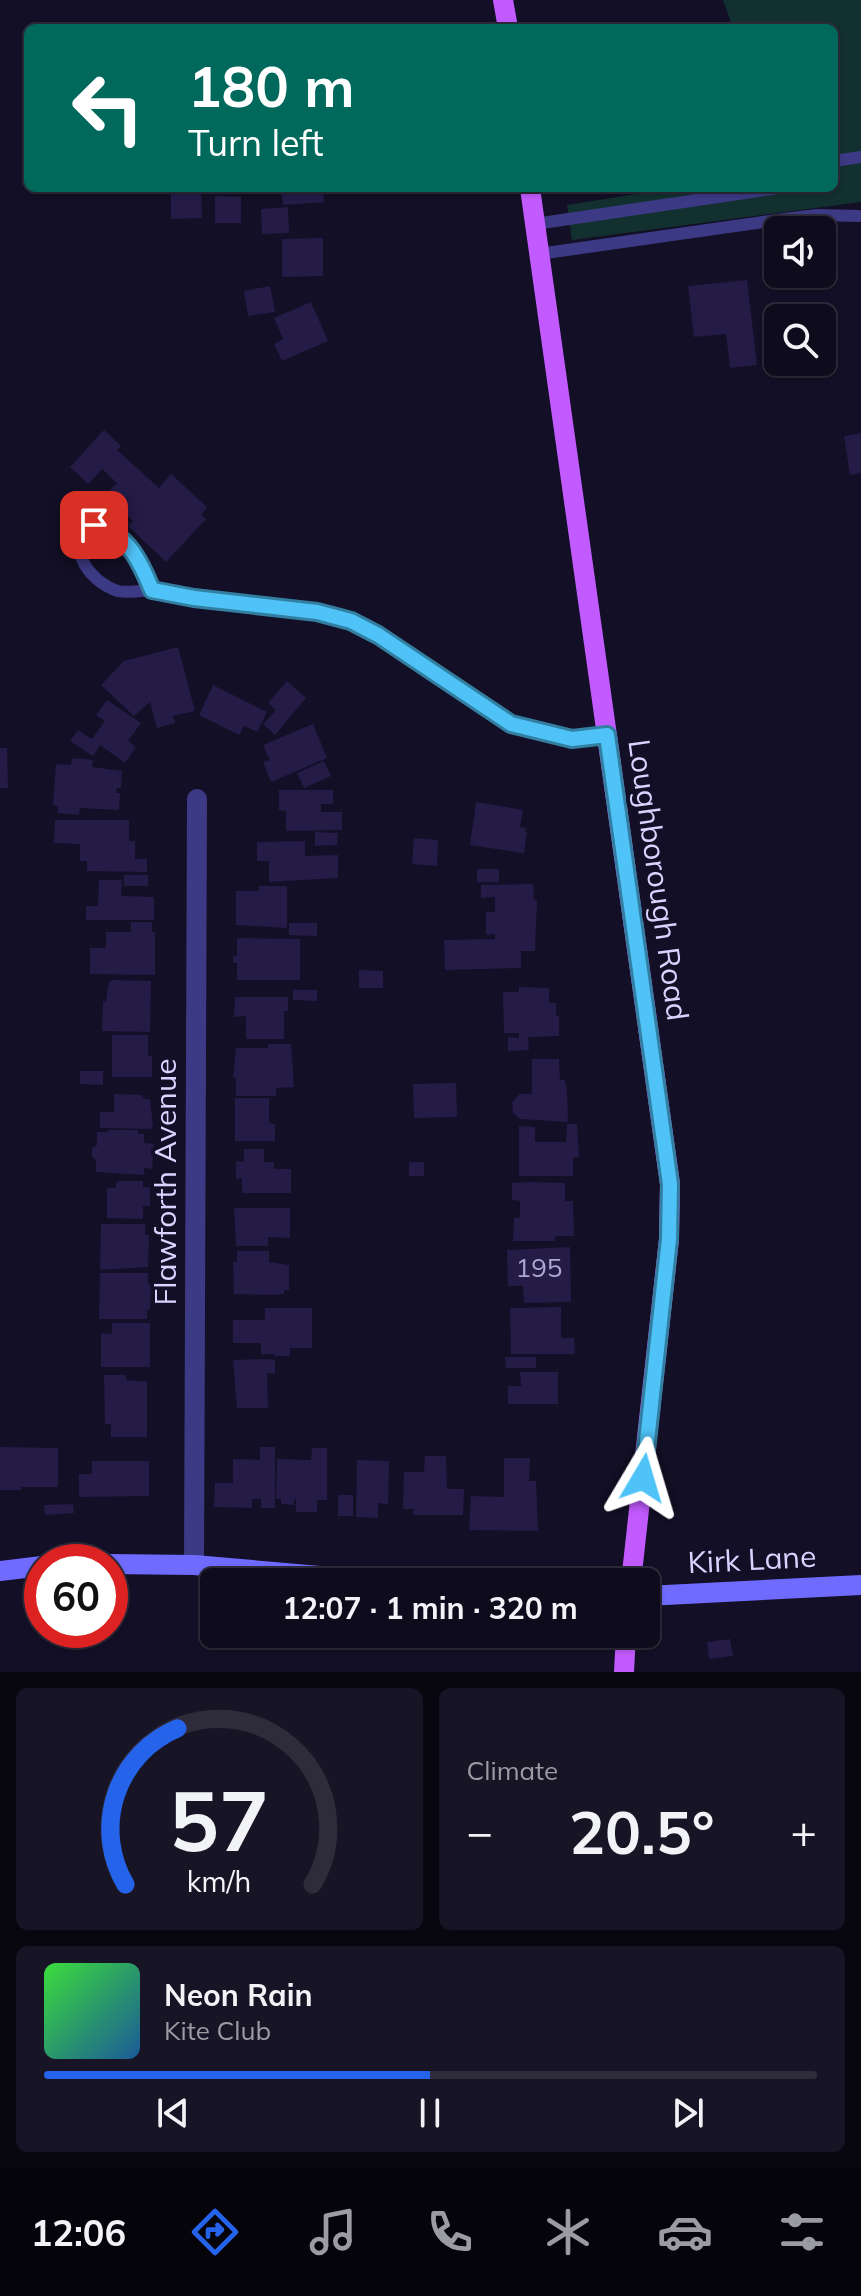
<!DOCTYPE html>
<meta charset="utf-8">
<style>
body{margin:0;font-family:Mulish,sans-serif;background:#171425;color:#f1f3f6;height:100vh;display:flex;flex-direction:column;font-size:30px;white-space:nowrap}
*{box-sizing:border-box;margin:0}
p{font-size:26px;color:#9b9ba3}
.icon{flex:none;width:44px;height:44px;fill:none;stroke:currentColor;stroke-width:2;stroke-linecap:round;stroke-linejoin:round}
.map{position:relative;height:1672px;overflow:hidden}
.sheet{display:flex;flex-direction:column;gap:16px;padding:16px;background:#08060f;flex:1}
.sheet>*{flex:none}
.hud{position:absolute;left:24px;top:24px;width:814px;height:168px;border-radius:12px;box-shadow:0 2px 6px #0004,0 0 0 2px #2e2b3b;background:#00695c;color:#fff;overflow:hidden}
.controls{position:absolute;left:764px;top:216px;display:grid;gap:16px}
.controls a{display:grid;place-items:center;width:72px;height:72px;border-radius:12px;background:#0e0b1c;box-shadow:0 2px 6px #0004,0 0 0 2px #2e2b3b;font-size:40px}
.speed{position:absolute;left:24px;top:1544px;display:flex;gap:16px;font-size:40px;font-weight:700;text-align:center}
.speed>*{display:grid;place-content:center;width:104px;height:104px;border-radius:50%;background:#0e0b1c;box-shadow:0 2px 6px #0004,0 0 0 2px #2e2b3b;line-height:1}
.speed .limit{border:12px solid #d22;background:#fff;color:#111}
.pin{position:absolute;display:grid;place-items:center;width:68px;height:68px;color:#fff;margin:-34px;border-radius:16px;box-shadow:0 4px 12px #0006}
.me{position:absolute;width:88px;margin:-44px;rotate:7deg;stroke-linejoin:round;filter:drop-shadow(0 0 6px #0008)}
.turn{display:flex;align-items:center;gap:28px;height:168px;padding:0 32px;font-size:36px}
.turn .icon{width:104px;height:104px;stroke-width:2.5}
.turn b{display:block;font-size:56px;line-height:68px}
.big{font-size:60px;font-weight:700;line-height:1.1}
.sheet .tile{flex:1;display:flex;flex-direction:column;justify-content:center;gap:12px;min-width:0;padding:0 28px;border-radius:12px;background:#171425}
.sheet .dial{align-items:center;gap:0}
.dial svg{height:208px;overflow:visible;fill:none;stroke:#2e2b3b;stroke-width:7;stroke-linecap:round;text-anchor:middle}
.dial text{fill:#f1f3f6;stroke:none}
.song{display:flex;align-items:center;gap:24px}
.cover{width:96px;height:96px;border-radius:12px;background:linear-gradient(135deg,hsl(120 70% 55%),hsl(210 70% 35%))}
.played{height:8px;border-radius:4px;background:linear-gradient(90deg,#2563eb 50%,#2e2b3b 50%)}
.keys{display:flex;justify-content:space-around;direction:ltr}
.heat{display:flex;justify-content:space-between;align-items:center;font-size:44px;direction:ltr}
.sheet .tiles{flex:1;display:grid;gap:16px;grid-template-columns:1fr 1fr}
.tile:last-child{grid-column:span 2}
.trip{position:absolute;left:200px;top:1568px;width:460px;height:80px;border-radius:12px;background:#0e0b1c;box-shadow:0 2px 6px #0004,0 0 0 2px #2e2b3b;font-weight:700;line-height:80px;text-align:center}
.tabs{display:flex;height:128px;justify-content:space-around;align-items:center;background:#06040b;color:#9b9ba3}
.tabs .icon{width:56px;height:56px}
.tabs .selected{color:#2563eb}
.tabs b{font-size:36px;color:#f1f3f6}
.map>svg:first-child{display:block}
.green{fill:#12302f}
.building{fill:#241b47}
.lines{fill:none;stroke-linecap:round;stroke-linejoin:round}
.lane{stroke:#3d3a85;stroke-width:12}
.street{stroke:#3d3a85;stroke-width:20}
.secondary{stroke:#6f6bff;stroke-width:20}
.primary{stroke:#c25bff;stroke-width:20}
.route-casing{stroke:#337fa1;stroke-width:20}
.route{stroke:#4fc3f7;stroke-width:14}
.labels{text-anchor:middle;stroke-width:8;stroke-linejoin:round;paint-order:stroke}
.number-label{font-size:26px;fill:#aca6d1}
.street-label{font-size:30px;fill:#d9d4ff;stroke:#130f26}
</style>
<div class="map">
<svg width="861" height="1672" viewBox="0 0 861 1672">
<rect width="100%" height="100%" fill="#130f26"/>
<path class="green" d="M 723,0 L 861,0 L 861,202 L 572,240 L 567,205 L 674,188 L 834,188 L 834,28 L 733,28 Z"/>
<g class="building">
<path d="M 171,188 L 201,188 L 202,218 L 171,219 Z"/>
<path d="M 281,188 L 323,188 L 324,202 L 283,205 Z"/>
<path d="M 215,196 L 241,197 L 241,223 L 215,223 Z"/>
<path d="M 288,207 L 289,233 L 262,234 L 261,209 Z"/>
<path d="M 323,238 L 323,276 L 282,277 L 282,239 Z"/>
<path d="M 747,280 L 757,365 L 730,368 L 726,334 L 694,337 L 688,286 Z"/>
<path d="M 270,286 L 275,312 L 248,316 L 244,291 Z"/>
<path d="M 311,302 L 328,341 L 282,361 L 274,344 L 283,339 L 274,318 Z"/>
<path d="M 104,430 L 121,446 L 117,450 L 159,488 L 171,474 L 207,507 L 201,515 L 206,519 L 166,562 L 128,526 L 133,521 L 105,495 L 117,483 L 102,469 L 88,484 L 70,467 Z"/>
<path d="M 861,433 L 861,473 L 850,475 L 844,436 Z"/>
<path d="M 178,647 L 195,711 L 173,716 L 175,723 L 157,728 L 150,702 L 134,716 L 101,685 L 124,661 Z"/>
<path d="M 287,681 L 306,698 L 275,735 L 263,724 L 276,710 L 268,703 Z"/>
<path d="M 213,685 L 267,712 L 257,732 L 244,726 L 239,735 L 199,715 Z"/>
<path d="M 107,700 L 141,723 L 128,741 L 136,747 L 125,763 L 100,745 L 93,756 L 70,741 L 78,730 L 92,739 L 105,721 L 96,715 Z"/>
<path d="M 313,724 L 327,758 L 271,782 L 263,762 L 270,760 L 263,745 Z"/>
<path d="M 0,748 L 7,748 L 8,788 L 0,788 Z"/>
<path d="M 72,758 L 93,760 L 92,767 L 122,771 L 121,788 L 117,788 L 116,793 L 120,793 L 119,810 L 80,808 L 79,815 L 58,813 L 58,806 L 53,805 L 56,764 L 71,765 Z"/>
<path d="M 324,761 L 331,776 L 304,788 L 297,773 Z"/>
<path d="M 279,790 L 333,790 L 333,804 L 321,804 L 321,812 L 342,812 L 342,830 L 286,831 L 286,811 L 279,810 Z"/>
<path d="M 476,802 L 523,810 L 520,827 L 526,828 L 525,832 L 527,832 L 524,853 L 470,845 Z"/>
<path d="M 55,820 L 129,820 L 129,841 L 135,841 L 135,859 L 147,859 L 147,872 L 87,871 L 87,861 L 80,861 L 80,844 L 54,843 Z"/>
<path d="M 315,832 L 338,833 L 337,845 L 315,846 Z"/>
<path d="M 414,838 L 438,840 L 437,866 L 412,864 Z"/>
<path d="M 305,841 L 305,856 L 338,855 L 338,878 L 269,882 L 269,861 L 257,861 L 257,842 Z"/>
<rect x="477" y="869" width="22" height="13"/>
<rect x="124" y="875" width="24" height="11"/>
<path d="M 99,880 L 122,880 L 121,896 L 154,897 L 154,920 L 86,920 L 86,906 L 98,906 Z"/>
<path d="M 533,884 L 534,900 L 537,900 L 535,951 L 521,951 L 521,968 L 445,970 L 444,940 L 495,939 L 495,934 L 486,935 L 486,912 L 495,912 L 495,897 L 481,898 L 481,885 Z"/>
<path d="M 259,886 L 287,886 L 287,928 L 236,925 L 236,891 L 259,891 Z"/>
<path d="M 131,922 L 152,922 L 152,932 L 155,932 L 155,975 L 90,974 L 90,948 L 106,948 L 106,932 L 131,932 Z"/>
<path d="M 289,923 L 317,923 L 317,936 L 289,935 Z"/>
<path d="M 237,938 L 300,939 L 300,980 L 237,980 L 237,963 L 233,963 L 233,956 L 237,956 Z"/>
<path d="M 359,970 L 383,971 L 383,988 L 359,988 Z"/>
<path d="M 115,980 L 151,981 L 150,1032 L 102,1031 L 103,1001 L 106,1002 L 109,981 Z"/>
<path d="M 519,987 L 549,988 L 549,1003 L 556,1003 L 556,1016 L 559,1016 L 559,1036 L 528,1037 L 529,1050 L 508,1051 L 508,1037 L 519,1038 L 519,1033 L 504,1033 L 503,992 L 519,992 Z"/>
<path d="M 293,990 L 317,990 L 317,1001 L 293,1000 Z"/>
<path d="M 235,997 L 288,997 L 288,1011 L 284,1011 L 284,1039 L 246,1039 L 246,1016 L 234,1017 Z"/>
<path d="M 112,1035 L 148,1035 L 148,1056 L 152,1056 L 152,1077 L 112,1077 Z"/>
<path d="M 268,1044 L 291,1044 L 294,1087 L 276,1088 L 276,1096 L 236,1096 L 236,1078 L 233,1078 L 236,1048 L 268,1048 Z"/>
<path d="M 532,1059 L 559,1059 L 560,1080 L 565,1080 L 567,1091 L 568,1122 L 520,1119 L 513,1113 L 512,1102 L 520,1094 L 532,1094 Z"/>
<path d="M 80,1071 L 103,1071 L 103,1085 L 80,1084 Z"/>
<path d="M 456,1083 L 457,1117 L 414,1118 L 413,1084 Z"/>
<path d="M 114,1094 L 142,1095 L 143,1099 L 150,1099 L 153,1126 L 150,1129 L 100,1128 L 100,1112 L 114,1112 Z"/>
<path d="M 235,1098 L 269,1098 L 269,1123 L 275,1124 L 275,1141 L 235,1141 Z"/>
<path d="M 567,1124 L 577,1124 L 579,1157 L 573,1158 L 573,1176 L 519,1176 L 519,1126 L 535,1127 L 535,1142 L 566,1142 Z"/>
<path d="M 108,1130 L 138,1130 L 138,1134 L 144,1134 L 144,1143 L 154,1144 L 152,1169 L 144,1168 L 144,1175 L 96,1172 L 96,1160 L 92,1157 L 92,1148 L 97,1145 L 97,1132 L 108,1132 Z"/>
<path d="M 244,1149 L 264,1149 L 264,1162 L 274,1162 L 274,1169 L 291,1169 L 291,1193 L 242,1193 L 242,1178 L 236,1179 L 236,1161 L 244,1162 Z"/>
<rect x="409" y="1162" width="15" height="14"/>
<path d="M 117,1181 L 143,1181 L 143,1187 L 150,1187 L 150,1206 L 143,1206 L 143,1219 L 107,1218 L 107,1188 L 115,1188 Z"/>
<path d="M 530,1182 L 565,1183 L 565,1201 L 573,1201 L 574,1236 L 555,1236 L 555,1241 L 513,1241 L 514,1218 L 520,1217 L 520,1201 L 512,1200 L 512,1183 Z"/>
<path d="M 234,1208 L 290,1208 L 290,1238 L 268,1237 L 268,1246 L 236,1246 Z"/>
<path d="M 101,1224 L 145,1224 L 145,1235 L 149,1235 L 148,1267 L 100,1270 Z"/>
<path d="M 570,1247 L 571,1302 L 524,1303 L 523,1286 L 508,1286 L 507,1250 Z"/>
<path d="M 237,1251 L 269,1251 L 269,1262 L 289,1265 L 289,1290 L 284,1290 L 284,1294 L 270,1295 L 234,1294 L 233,1262 L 237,1262 Z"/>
<path d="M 100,1273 L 148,1273 L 148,1284 L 151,1284 L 150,1310 L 147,1310 L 147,1319 L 99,1319 Z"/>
<path d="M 561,1307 L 561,1338 L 574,1338 L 575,1354 L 511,1354 L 510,1308 Z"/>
<path d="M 265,1308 L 312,1308 L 312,1348 L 290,1348 L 290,1356 L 274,1356 L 274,1354 L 261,1354 L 261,1343 L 233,1343 L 233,1320 L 265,1320 Z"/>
<path d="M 112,1323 L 150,1323 L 150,1367 L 101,1367 L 101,1333 L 112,1334 Z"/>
<path d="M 505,1357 L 536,1357 L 536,1368 L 506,1368 Z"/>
<path d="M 267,1359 L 275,1360 L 275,1374 L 267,1373 L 268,1408 L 237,1408 L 233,1360 Z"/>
<path d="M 520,1372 L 558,1372 L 558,1404 L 508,1404 L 508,1386 L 521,1386 Z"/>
<path d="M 104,1375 L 126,1375 L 126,1380 L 147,1382 L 147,1437 L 111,1437 L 111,1424 L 105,1424 Z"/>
<path d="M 0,1447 L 58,1448 L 58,1487 L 21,1487 L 21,1490 L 0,1490 Z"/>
<path d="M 260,1447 L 275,1447 L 275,1508 L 261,1508 L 261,1499 L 252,1499 L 252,1508 L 214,1507 L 215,1483 L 233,1483 L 233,1459 L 260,1460 Z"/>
<path d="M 312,1448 L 327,1448 L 327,1500 L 317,1500 L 317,1512 L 296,1512 L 296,1500 L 294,1499 L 294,1505 L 281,1504 L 281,1499 L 276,1499 L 277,1459 L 311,1460 Z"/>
<path d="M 425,1456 L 446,1456 L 447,1489 L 464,1489 L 463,1515 L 413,1515 L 414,1509 L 403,1509 L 404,1472 L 424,1472 Z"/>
<path d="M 504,1458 L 530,1458 L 529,1481 L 536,1481 L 538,1531 L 469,1530 L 471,1496 L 504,1497 Z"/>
<path d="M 357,1460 L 389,1461 L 388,1504 L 378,1503 L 378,1518 L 356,1517 Z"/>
<path d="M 92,1461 L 149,1461 L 149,1496 L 79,1497 L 79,1474 L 92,1474 Z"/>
<rect x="338" y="1495" width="15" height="21"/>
<path d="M 73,1504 L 74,1513 L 45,1515 L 44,1505 Z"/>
<path d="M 730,1639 L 733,1656 L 709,1659 L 707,1642 Z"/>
</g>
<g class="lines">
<g class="lane">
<path d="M 834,161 L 861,157"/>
<path d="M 535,224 L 778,188"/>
<path d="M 539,254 L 784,219 L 817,215 L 861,216"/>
<path d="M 152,590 C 141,564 123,521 87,526 C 66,551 92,583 118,591 C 131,594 142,589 155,591 C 175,593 195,598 215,600 C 249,604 284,605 318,612 C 412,632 471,731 571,739 C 582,740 596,737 607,735"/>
</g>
<path class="street" d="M 194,1565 L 197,799"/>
<g class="secondary">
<path d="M 110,1564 L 194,1565 L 389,1582"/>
<path d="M 0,1571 L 42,1566"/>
<path d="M 646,1596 L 861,1585"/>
</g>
<g class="primary">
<path d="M 503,0 L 508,28"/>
<path d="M 530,188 L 670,1184 L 669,1239 L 631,1582"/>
<path d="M 624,1672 L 626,1634"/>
</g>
</g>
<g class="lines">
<defs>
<path id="route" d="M 94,525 C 128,534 140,561 152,590 L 194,598 L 317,612 L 351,621 L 378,635 L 511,724 L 572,739 L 607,735 L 670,1184 L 669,1239 L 643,1478"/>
</defs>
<use href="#route" class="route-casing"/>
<use href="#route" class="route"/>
</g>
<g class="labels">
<g class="number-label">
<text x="539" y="1277">195</text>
</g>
<g class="street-label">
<text transform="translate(658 880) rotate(82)" y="10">Loughborough Road</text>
<text transform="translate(166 1182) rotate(-90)" y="10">Flawforth Avenue</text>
<text transform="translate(752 1560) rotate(-3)" y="10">Kirk Lane</text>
</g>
</g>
</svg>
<div class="controls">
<a><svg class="icon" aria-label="sound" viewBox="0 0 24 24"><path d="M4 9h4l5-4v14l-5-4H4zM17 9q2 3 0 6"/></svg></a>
<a><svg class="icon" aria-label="search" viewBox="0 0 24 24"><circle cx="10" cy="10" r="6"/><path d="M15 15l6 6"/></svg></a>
</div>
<div class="speed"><div class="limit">60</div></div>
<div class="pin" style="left:94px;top:525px;background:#d93025"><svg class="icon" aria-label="arrive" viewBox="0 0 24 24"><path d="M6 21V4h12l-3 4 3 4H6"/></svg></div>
<svg class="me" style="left:643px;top:1478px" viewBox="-20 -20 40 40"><path d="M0-17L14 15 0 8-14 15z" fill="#4fc3f7" stroke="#fff" stroke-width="4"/></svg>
<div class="trip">12:07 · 1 min · 320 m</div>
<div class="hud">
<div class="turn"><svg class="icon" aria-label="left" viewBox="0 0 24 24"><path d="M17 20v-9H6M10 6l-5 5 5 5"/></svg><div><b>180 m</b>Turn left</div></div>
</div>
</div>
<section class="sheet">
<div class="tiles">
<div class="tile dial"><svg viewBox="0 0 100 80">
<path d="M14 69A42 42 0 1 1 86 69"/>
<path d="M14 69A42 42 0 0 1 34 9" stroke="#2563eb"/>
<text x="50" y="56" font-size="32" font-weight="700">57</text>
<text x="50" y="72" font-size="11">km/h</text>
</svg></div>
<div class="tile"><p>Climate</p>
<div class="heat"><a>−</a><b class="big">20.5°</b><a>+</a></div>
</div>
<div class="tile">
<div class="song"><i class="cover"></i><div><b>Neon Rain</b><p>Kite Club</p></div></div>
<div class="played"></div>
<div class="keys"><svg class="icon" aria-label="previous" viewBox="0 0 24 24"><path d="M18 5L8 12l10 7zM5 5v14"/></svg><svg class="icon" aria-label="pause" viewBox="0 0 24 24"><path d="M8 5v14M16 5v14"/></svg><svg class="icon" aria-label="next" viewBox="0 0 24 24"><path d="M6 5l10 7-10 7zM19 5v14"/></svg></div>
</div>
</div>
</section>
<nav class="tabs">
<b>12:06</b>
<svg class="icon selected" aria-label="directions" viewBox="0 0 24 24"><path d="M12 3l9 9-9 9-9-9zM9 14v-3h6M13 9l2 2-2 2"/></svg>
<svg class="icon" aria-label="music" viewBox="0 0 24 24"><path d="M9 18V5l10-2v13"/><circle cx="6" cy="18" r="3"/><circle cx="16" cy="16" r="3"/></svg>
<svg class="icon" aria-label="phone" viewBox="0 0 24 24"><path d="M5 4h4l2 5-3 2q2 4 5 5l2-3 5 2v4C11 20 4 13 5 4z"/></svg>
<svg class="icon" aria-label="climate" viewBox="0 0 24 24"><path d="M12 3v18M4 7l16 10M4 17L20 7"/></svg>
<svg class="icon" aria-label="car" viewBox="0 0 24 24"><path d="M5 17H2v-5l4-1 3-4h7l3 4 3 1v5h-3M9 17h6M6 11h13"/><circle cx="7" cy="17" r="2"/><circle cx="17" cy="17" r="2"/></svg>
<svg class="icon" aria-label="filters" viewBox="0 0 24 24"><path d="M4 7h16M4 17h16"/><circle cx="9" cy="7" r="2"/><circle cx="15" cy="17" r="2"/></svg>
</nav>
